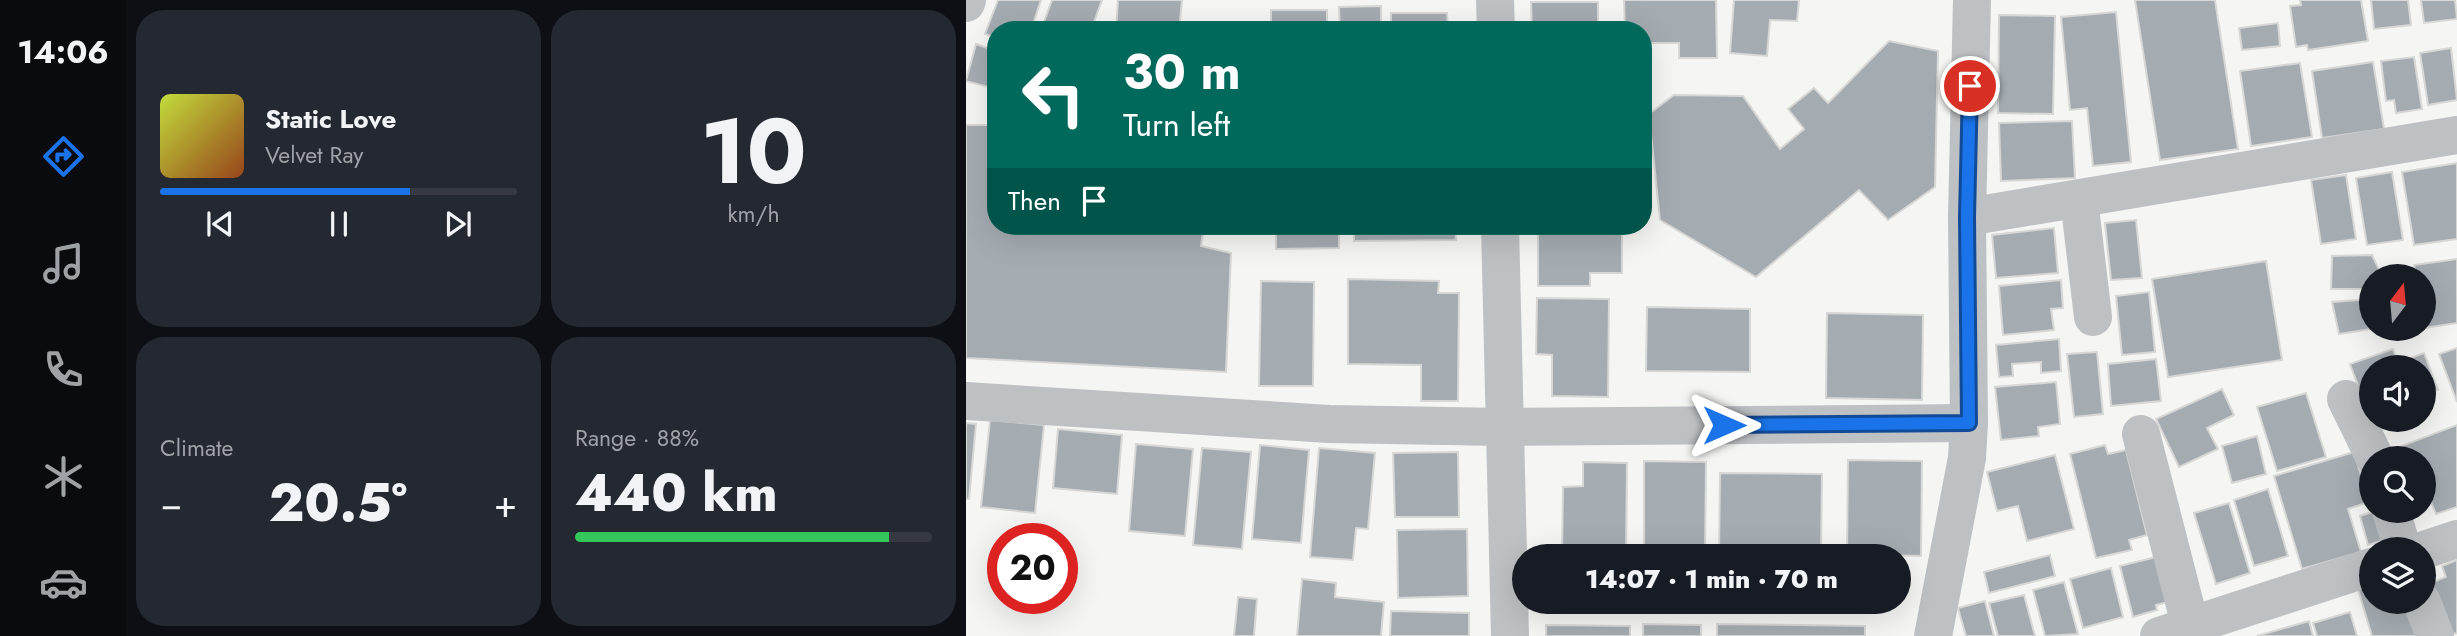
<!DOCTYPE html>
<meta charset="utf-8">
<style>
body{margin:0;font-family:Jost,sans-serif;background:#242831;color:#f1f3f6;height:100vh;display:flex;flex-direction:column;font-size:26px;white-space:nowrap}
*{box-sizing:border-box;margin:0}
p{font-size:23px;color:#9ea1a6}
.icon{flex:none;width:38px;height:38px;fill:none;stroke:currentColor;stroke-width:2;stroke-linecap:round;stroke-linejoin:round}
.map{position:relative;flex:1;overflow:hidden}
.details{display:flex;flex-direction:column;gap:10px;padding:10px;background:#0d0f14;width:840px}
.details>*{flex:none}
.guide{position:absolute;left:21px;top:21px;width:665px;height:214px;border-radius:28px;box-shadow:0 7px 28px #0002;background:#00695c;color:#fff;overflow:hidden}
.needle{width:46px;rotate:16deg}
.controls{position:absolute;left:1393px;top:264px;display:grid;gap:14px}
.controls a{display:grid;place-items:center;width:77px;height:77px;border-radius:50%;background:#171b24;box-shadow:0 7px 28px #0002;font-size:35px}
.speed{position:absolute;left:21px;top:523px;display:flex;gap:14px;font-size:35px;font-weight:700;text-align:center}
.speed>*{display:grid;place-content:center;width:91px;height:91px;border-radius:50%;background:#171b24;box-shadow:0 7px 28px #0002;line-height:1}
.speed .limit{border:10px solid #d22;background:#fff;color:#111}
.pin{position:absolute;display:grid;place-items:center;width:60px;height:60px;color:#fff;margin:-30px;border:4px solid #fff;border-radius:50%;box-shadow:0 2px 7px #0007}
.me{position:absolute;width:77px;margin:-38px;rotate:90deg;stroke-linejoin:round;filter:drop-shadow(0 0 5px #0008)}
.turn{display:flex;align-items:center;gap:24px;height:147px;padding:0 21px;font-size:32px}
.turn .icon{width:91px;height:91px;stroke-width:2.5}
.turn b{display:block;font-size:49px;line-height:60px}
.then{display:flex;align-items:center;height:66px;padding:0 21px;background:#0003;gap:14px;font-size:26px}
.big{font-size:52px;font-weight:800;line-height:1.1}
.details .tile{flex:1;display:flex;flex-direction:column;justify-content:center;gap:10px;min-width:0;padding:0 24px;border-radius:28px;background:#242831}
.details .dial{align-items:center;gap:0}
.dial b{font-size:91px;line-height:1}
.song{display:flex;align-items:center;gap:21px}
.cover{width:84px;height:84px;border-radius:10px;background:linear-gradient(135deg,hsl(70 70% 55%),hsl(20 70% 35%))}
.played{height:7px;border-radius:4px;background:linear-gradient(90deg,#1a73e8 70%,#363941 70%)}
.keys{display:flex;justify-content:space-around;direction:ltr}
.heat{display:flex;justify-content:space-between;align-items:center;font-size:38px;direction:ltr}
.charge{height:10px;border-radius:5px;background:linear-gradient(90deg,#34c759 88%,#363941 0)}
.details .tiles{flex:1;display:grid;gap:10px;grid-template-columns:repeat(2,1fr)}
.trip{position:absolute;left:546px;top:544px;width:399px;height:70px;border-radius:35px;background:#171b24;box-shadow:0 7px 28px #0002;font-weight:800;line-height:70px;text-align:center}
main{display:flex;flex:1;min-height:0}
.dock{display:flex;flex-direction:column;width:126px;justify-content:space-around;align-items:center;background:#090b0e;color:#9ea1a6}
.dock .icon{width:49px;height:49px}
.dock .selected{color:#1a73e8}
.dock b{font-size:32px;color:#f1f3f6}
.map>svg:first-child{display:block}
.building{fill:#a5acb1;stroke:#d7d7d5;stroke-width:2}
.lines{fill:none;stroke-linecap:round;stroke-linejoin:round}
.minor{stroke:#bdc1c4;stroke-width:38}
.route-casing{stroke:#114b97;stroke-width:18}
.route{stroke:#1a73e8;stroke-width:12}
</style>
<main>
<nav class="dock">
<b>14:06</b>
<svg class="icon selected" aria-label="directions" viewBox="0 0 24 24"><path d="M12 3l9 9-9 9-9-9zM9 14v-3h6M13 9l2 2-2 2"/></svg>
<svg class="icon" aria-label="music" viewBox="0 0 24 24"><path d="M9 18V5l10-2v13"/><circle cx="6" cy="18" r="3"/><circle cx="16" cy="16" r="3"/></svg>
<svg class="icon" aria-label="phone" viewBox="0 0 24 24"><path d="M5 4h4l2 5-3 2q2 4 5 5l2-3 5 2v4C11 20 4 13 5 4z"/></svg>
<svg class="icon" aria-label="climate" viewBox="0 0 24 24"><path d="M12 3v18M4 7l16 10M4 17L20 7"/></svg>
<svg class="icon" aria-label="car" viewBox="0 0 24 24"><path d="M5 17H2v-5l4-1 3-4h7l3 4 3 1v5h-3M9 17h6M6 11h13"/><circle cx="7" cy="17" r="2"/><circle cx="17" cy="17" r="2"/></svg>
</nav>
<section class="details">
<div class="tiles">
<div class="tile">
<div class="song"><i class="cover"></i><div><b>Static Love</b><p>Velvet Ray</p></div></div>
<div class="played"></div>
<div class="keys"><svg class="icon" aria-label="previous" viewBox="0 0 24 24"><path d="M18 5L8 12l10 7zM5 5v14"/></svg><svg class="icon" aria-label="pause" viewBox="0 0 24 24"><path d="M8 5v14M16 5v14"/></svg><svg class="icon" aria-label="next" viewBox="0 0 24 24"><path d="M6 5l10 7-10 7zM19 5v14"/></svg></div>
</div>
<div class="tile dial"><b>10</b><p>km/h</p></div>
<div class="tile"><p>Climate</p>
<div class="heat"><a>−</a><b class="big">20.5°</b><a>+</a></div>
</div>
<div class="tile"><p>Range · 88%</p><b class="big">440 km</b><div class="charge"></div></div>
</div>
</section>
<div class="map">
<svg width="1491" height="636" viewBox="0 0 1491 636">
<rect width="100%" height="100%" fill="#f5f5f3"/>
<g class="building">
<path d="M 32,0 L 75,0 L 65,30 L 30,30 L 30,38 L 19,34 Z"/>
<path d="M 86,0 L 136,0 L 125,30 L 96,30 L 78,22 Z"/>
<path d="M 152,0 L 216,0 L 213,30 L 150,30 Z"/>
<path d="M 658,0 L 750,0 L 751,58 L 713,58 L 713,43 L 677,43 L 677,30 L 659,30 Z"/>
<path d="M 768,0 L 833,0 L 831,21 L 804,20 L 801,56 L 764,53 Z"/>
<path d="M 1169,0 L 1249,0 L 1272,149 L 1194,160 Z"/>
<path d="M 1334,0 L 1395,0 L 1402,41 L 1342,50 L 1341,45 L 1330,47 L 1324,6 L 1335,5 Z"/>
<path d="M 1405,0 L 1442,0 L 1445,25 L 1408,29 Z"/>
<path d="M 1455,0 L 1489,0 L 1491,19 L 1458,23 Z"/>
<path d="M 565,2 L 632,2 L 632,30 L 566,30 Z"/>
<path d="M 415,6 L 415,30 L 374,30 L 373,7 Z"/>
<rect x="305" y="10" width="56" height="20"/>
<path d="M 1150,12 L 1165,162 L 1127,166 L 1121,108 L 1104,110 L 1095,17 Z"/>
<path d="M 425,13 L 481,13 L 482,30 L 425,30 Z"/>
<path d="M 1033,15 L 1089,16 L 1087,114 L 1032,113 Z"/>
<path d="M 1312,23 L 1314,46 L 1276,50 L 1273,28 Z"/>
<path d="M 923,41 L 972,51 L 969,187 L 922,220 L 893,190 L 790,277 L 694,220 L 683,114 L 708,95 L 777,96 L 814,149 L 838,129 L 822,109 L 848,88 L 862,103 Z"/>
<path d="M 10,44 L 30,51 L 30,89 L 0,81 Z"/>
<path d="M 1485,48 L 1491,100 L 1462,105 L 1454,53 Z"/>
<path d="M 1448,57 L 1456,109 L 1430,113 L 1428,100 L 1420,101 L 1415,61 Z"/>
<path d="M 1407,62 L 1418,129 L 1356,138 L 1346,71 Z"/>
<path d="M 1334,63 L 1346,137 L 1285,146 L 1274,71 Z"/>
<path d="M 1106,121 L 1109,178 L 1035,181 L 1033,123 Z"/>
<path d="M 0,125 L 30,125 L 30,226 L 238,226 L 235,246 L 265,253 L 260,372 L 0,358 Z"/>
<path d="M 1491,163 L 1491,239 L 1448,245 L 1436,172 Z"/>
<path d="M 1426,172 L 1437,240 L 1401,245 L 1390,178 Z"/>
<path d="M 1380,175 L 1390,239 L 1355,244 L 1345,180 Z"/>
<path d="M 1170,220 L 1176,278 L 1145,280 L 1139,223 Z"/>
<path d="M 310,226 L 373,226 L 373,248 L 310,249 Z"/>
<path d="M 388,226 L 489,226 L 490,240 L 388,241 Z"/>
<path d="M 604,226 L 656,226 L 656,273 L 624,273 L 624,286 L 572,286 L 572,230 L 604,230 Z"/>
<path d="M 1088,228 L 1092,273 L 1030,278 L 1026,235 Z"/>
<path d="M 1406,255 L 1416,276 L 1405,276 L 1405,289 L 1365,289 L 1366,256 Z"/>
<path d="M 1491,259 L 1491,323 L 1458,328 L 1458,276 L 1450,276 L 1448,265 Z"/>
<path d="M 1300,261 L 1316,360 L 1202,377 L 1186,279 Z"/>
<path d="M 382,279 L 473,281 L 472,293 L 493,293 L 492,401 L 455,401 L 455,365 L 382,364 Z"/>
<path d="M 1095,280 L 1097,308 L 1085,309 L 1088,330 L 1037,335 L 1033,286 Z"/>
<path d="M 295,281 L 348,282 L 347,386 L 293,386 Z"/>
<path d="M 1183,292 L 1189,352 L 1156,355 L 1150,296 Z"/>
<path d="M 571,298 L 643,299 L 642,397 L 586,396 L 586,355 L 570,354 Z"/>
<path d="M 1405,299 L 1405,329 L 1373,334 L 1366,302 Z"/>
<path d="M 681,307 L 784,309 L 784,372 L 680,371 Z"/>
<path d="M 861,313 L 957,315 L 956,400 L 860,398 Z"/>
<path d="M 1093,339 L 1095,371 L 1075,373 L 1075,362 L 1046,364 L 1047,376 L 1033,377 L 1030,345 Z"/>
<path d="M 1491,348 L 1491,402 L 1473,354 Z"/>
<path d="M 1427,349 L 1432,363 L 1458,353 L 1472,390 L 1458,395 L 1458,368 L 1405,368 L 1405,420 L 1384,364 Z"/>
<path d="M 1131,352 L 1137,414 L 1108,417 L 1101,354 Z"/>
<path d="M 1190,359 L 1195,401 L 1145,406 L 1142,364 Z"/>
<path d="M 1090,382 L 1094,424 L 1072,427 L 1073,436 L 1035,440 L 1029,387 Z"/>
<path d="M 1256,389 L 1268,415 L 1241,428 L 1252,449 L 1213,467 L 1190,419 Z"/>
<path d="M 1340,393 L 1360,457 L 1311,471 L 1291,407 Z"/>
<path d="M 24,420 L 78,425 L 69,513 L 15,507 Z"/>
<path d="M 0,423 L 10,424 L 3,499 L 0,499 Z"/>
<path d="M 1491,425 L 1491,507 L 1470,514 L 1461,492 L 1458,493 L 1458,458 L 1438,458 L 1433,447 Z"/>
<path d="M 92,429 L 156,435 L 151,494 L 87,488 Z"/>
<path d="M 1291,436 L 1300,474 L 1266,483 L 1256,446 Z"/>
<path d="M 170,444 L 227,449 L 219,536 L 163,531 Z"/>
<path d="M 294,445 L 343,450 L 335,543 L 286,539 Z"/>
<path d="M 1139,445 L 1142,454 L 1160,450 L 1181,535 L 1163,540 L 1166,550 L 1130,558 L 1104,454 Z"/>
<path d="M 236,448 L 285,452 L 276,549 L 227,545 Z"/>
<path d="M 353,448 L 409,453 L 402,529 L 390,528 L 387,560 L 344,557 Z"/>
<path d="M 492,452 L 493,517 L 429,517 L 427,453 Z"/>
<path d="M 1388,452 L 1403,502 L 1382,509 L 1395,552 L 1336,569 L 1308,476 Z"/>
<path d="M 1089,455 L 1108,529 L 1061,541 L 1052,506 L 1031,511 L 1021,472 Z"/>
<path d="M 882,460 L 956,461 L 955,556 L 881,554 Z"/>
<path d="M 678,461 L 740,462 L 739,556 L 678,556 Z"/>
<path d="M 617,462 L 661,463 L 660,556 L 596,556 L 597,487 L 617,486 Z"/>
<path d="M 754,473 L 856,474 L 855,556 L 753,556 Z"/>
<path d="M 1302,489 L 1322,556 L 1288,566 L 1268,500 Z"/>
<path d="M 1263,503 L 1284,573 L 1250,584 L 1228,513 Z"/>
<path d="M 1409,511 L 1422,539 L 1402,545 L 1394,516 Z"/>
<path d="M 501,529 L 502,596 L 432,598 L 431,530 Z"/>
<path d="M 1084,555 L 1089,576 L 1023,593 L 1018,572 Z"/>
<path d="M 1194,556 L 1206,601 L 1190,605 L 1191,610 L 1167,617 L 1154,566 Z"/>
<path d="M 1491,560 L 1491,633 L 1484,635 L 1465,583 L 1480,577 L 1476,566 Z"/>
<path d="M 1145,568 L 1157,617 L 1117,628 L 1104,579 Z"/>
<path d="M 336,579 L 370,583 L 369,597 L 418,602 L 415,636 L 331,636 Z"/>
<path d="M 1098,582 L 1112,634 L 1079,636 L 1067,590 Z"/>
<path d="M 1405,582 L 1405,602 L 1445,602 L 1455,636 L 1406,636 L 1391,586 Z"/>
<path d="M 1058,595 L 1069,636 L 1032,636 L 1023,603 Z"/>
<path d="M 272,597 L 291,599 L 288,636 L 268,636 Z"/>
<path d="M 1019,601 L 1028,636 L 1000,636 L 992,608 Z"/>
<path d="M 425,611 L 503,613 L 503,636 L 424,636 Z"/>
<path d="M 1384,612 L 1391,636 L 1351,636 L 1347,623 Z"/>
<path d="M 1343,621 L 1347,636 L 1291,636 Z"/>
<path d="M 677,624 L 735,625 L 735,636 L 677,636 Z"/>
<path d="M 751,624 L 899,626 L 899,636 L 751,636 Z"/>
<path d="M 580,625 L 664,626 L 664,636 L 580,636 Z"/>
</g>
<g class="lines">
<g class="minor">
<path d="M 529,0 L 530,30"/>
<path d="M 0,3 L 1,0"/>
<path d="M 1113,199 L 1127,317"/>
<path d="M 1001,217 L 1491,135"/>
<path d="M 534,226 L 544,636"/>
<path d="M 1380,399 L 1409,458"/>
<path d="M 0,401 L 363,424 L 538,427 L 1003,423"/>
<path d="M 1175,434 L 1227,636"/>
<path d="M 1425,511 L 1437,550"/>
<path d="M 1458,550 L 1491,539"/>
<path d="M 1456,602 L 1469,636"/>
<path d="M 967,636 L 1001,458 L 1003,423 L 1001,217 L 1006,0"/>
<path d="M 1193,636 L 1405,567"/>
</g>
</g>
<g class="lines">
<defs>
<path id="route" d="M 758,425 L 1003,423 L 1001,217 L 1004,86"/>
</defs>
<use href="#route" class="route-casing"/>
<use href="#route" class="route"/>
</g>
</svg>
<div class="controls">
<a><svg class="needle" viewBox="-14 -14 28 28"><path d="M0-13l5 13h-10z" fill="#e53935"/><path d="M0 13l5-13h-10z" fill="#9ea1a6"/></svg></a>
<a><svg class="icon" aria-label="sound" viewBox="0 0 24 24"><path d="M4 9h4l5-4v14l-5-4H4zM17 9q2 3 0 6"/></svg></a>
<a><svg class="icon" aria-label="search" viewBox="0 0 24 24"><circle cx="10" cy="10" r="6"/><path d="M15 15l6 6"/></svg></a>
<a><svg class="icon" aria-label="layers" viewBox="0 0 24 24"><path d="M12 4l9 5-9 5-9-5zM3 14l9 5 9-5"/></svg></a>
</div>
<div class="speed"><div class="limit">20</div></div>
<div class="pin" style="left:1004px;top:86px;background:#d93025"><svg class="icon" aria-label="arrive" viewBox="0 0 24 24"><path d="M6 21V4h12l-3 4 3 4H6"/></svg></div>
<svg class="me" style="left:758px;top:425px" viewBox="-20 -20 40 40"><path d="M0-17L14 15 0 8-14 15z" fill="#1a73e8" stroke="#fff" stroke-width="4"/></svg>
<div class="trip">14:07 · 1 min · 70 m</div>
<div class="guide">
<div class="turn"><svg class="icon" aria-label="left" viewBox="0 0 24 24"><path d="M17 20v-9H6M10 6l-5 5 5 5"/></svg><div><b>30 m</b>Turn left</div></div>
<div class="then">Then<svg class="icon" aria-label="arrive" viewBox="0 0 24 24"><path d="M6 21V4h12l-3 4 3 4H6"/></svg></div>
</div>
</div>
</main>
